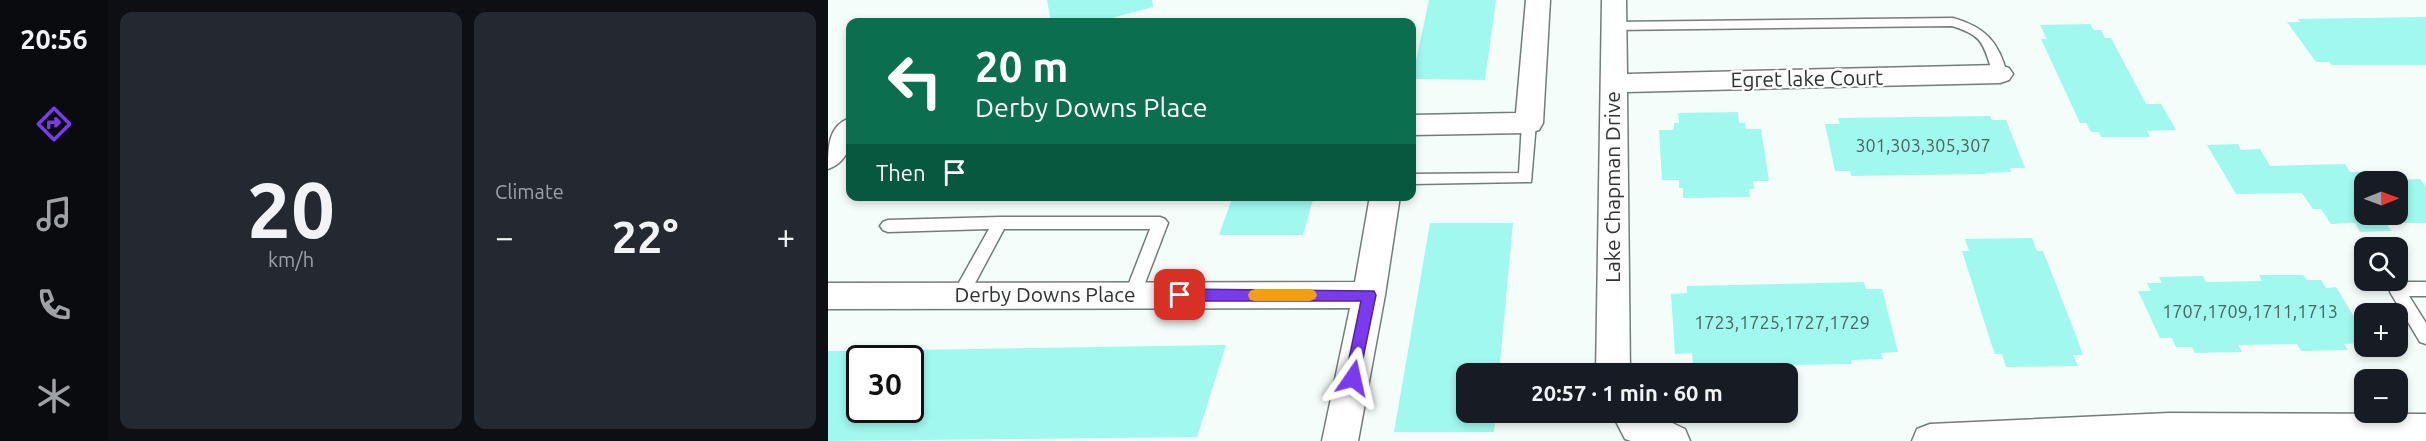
<!DOCTYPE html>
<meta charset="utf-8">
<style>
body{margin:0;font-family:Ubuntu,sans-serif;background:#242831;color:#f1f3f6;height:100vh;display:flex;flex-direction:column;font-size:22px;white-space:nowrap}
*{box-sizing:border-box;margin:0}
p{font-size:20px;color:#9ea1a6}
.icon{flex:none;width:33px;height:33px;fill:none;stroke:currentColor;stroke-width:2;stroke-linecap:round;stroke-linejoin:round}
.map{position:relative;flex:1;overflow:hidden}
.drawer{display:flex;flex-direction:column;gap:12px;padding:12px;background:#0d0f14;width:720px}
.drawer>*{flex:none}
.guide{position:absolute;left:18px;top:18px;width:570px;height:183px;border-radius:12px;box-shadow:0 3px 9px #0003;background:#0b6e4f;color:#fff;overflow:hidden}
.needle{width:39px;rotate:89deg}
.buttons{position:absolute;left:1526px;top:171px;display:grid;gap:12px}
.buttons a{display:grid;place-items:center;width:54px;height:54px;border-radius:12px;background:#171b24;box-shadow:0 3px 9px #0003;font-size:30px}
.speed{position:absolute;left:18px;top:345px;display:flex;gap:12px;font-size:30px;font-weight:700;text-align:center}
.speed>*{display:grid;place-content:center;width:78px;height:78px;border-radius:50%;background:#171b24;box-shadow:0 3px 9px #0003;line-height:1}
.speed .limit{border:3px solid #111;border-radius:9px;background:#fff;color:#111}
.pin{position:absolute;display:grid;place-items:center;width:51px;height:51px;color:#fff;margin:-26px;border-radius:12px;box-shadow:0 3px 9px #0006}
.me{position:absolute;width:66px;margin:-33px;rotate:11deg;stroke-linejoin:round;filter:drop-shadow(0 0 4px #0008)}
.turn{display:flex;align-items:center;gap:21px;height:126px;padding:0 30px;font-size:27px}
.turn .icon{width:78px;height:78px;stroke-width:2.5}
.turn b{display:block;font-size:42px;line-height:51px}
.then{display:flex;align-items:center;height:57px;padding:0 30px;background:#0003;gap:12px;font-size:22px}
.big{font-size:45px;font-weight:700;line-height:1.1}
.drawer .widget{flex:1;display:flex;flex-direction:column;justify-content:center;gap:9px;min-width:0;padding:0 21px;border-radius:12px;background:#242831}
.drawer .dial{align-items:center;gap:0}
.dial b{font-size:78px;line-height:1}
.heat{display:flex;justify-content:space-between;align-items:center;font-size:33px;direction:ltr}
.drawer .tiles{flex:1;display:grid;gap:12px;grid-template-columns:repeat(2,1fr)}
.trip{position:absolute;left:628px;top:363px;width:342px;height:60px;border-radius:12px;background:#171b24;box-shadow:0 3px 9px #0003;font-weight:700;line-height:60px;text-align:center}
main{display:flex;flex:1;min-height:0}
.tabs{display:flex;flex-direction:column;width:108px;justify-content:space-around;align-items:center;background:#090b0e;color:#9ea1a6}
.tabs .icon{width:42px;height:42px}
.tabs .on{color:#7c3aed}
.tabs b{font-size:27px;color:#f1f3f6}
.map>svg:first-child{display:block}
.building{fill:#a1f8ee;fill-rule:evenodd}
.lines{fill:none;stroke-linecap:round;stroke-linejoin:round}
.lane-casing{stroke:#747c7b;stroke-width:3}
.street-casing{stroke:#747c7b;stroke-width:3}
.lane{fill:#fff;fill-rule:evenodd}
.street{fill:#fff;fill-rule:evenodd}
.route{fill:#7c3aed;stroke:#51269a;stroke-width:1.5}
.slow{fill:#f59e0b}
.labels{text-anchor:middle;stroke-width:5;stroke-linejoin:round;paint-order:stroke}
.number-label{font-size:18px;fill:#4c6461}
.street-label{font-size:21px;fill:#2f3232;stroke:#fff}
</style>
<main>
<nav class="tabs">
<b>20:56</b>
<svg class="icon on" aria-label="directions" viewBox="0 0 24 24"><path d="M12 3l9 9-9 9-9-9zM9 14v-3h6M13 9l2 2-2 2"/></svg>
<svg class="icon" aria-label="music" viewBox="0 0 24 24"><path d="M9 18V5l10-2v13"/><circle cx="6" cy="18" r="3"/><circle cx="16" cy="16" r="3"/></svg>
<svg class="icon" aria-label="phone" viewBox="0 0 24 24"><path d="M5 4h4l2 5-3 2q2 4 5 5l2-3 5 2v4C11 20 4 13 5 4z"/></svg>
<svg class="icon" aria-label="climate" viewBox="0 0 24 24"><path d="M12 3v18M4 7l16 10M4 17L20 7"/></svg>
</nav>
<section class="drawer">
<div class="tiles">
<div class="widget dial"><b>20</b><p>km/h</p></div>
<div class="widget"><p>Climate</p>
<div class="heat"><a>−</a><b class="big">22°</b><a>+</a></div>
</div>
</div>
</section>
<div class="map">
<svg width="1598" height="441" viewBox="0 0 1598 441">
<rect width="100%" height="100%" fill="#f5fdfb"/>
<g class="building">
<path d="M 219,0 L 324,0 L 325,7 L 269,22 L 223,22 Z"/>
<path d="M 601,0 L 668,0 L 657,80 L 584,79 Z"/>
<path d="M 1598,17 L 1598,65 L 1504,65 L 1501,62 L 1488,62 L 1459,22 L 1472,22 L 1470,19 Z"/>
<path d="M 1262,24 L 1266,30 L 1273,30 L 1277,38 L 1283,38 L 1318,104 L 1333,104 L 1348,130 L 1319,131 L 1322,137 L 1273,137 L 1271,132 L 1263,132 L 1258,123 L 1252,123 L 1213,39 L 1219,39 L 1212,25 Z"/>
<path d="M 910,112 L 911,123 L 917,123 L 918,129 L 933,129 L 941,181 L 925,181 L 926,189 L 921,189 L 922,197 L 855,198 L 855,188 L 851,188 L 851,180 L 834,180 L 831,130 L 846,130 L 846,123 L 851,123 L 850,113 Z"/>
<path d="M 1162,116 L 1164,120 L 1178,120 L 1197,168 L 1182,168 L 1183,172 L 1157,173 L 1157,174 L 1023,176 L 1022,171 L 1007,171 L 997,124 L 1012,124 L 1010,118 Z"/>
<path d="M 1410,144 L 1413,150 L 1432,149 L 1442,166 L 1517,164 L 1522,172 L 1546,172 L 1549,176 L 1567,176 L 1570,180 L 1592,179 L 1598,187 L 1598,223 L 1558,223 L 1564,231 L 1532,232 L 1527,223 L 1503,224 L 1493,209 L 1485,209 L 1474,193 L 1408,194 L 1379,145 ZM 1536,182 L 1569,182 L 1569,214 L 1536,214 Z"/>
<path d="M 405,196 L 486,196 L 475,235 L 391,235 Z"/>
<path d="M 602,223 L 685,223 L 671,374 L 639,374 L 639,412 L 668,412 L 666,432 L 566,432 Z"/>
<path d="M 1204,238 L 1209,251 L 1215,251 L 1250,341 L 1255,355 L 1245,355 L 1250,366 L 1178,367 L 1174,354 L 1167,354 L 1163,343 L 1134,251 L 1141,251 L 1137,239 Z"/>
<path d="M 1431,275 L 1475,275 L 1479,280 L 1493,280 L 1498,288 L 1508,287 L 1536,333 L 1536,343 L 1516,344 L 1520,350 L 1473,351 L 1469,344 L 1410,345 L 1414,352 L 1367,353 L 1364,347 L 1348,347 L 1344,338 L 1332,338 L 1310,291 L 1323,291 L 1319,283 L 1334,283 L 1331,277 L 1375,276 L 1378,282 L 1434,281 Z"/>
<path d="M 1036,282 L 1038,289 L 1054,289 L 1070,352 L 1053,353 L 1055,359 L 1023,360 L 1024,364 L 897,366 L 897,363 L 865,364 L 864,353 L 847,354 L 843,294 L 859,293 L 859,286 Z"/>
<path d="M 398,345 L 369,437 L 0,441 L 0,351 L 32,351 L 32,410 L 82,410 L 82,350 Z"/>
</g>
<g class="lines">
<defs>
<g id="lane">
<path d="M 1125,18 C 1157,27 1171,42 1179,74 L 1177,77 L 1167,77 C 1154,49 1161,37 1124,26 L 786,30 L 780,26 L 786,22 Z"/>
<path d="M 701,118 L 708,123 L 703,182 L 584,184 L 584,174 L 691,173 L 694,123 Z"/>
<path d="M 172,217 L 332,217 L 337,219 L 340,223 L 312,296 L 310,301 L 304,303 L 298,301 L 296,296 L 322,229 L 176,229 L 138,300 L 132,302 L 126,300 L 124,295 L 161,229 L 60,232 L 55,230 L 52,226 L 55,222 L 60,220 Z"/>
<path d="M 1572,282 L 1598,282 L 1598,296 L 1581,296 L 1598,323 L 1598,344 L 1592,342 L 1562,292 L 1566,284 Z"/>
</g>
<g id="street">
<path d="M 698,0 L 722,0 L 715,123 L 711,130 L 701,133 L 584,135 L 584,115 L 688,113 Z"/>
<path d="M 774,0 L 798,0 L 799,74 L 1172,65 L 1181,68 L 1185,74 L 1181,80 L 1172,83 L 799,92 L 802,374 L 768,374 Z"/>
<path d="M 22,118 C 24,139 23,161 0,169 C 0,147 0,126 22,118 Z"/>
<path d="M 542,196 L 572,196 L 557,295 L 530,441 L 494,441 L 522,308 L 0,309 L 0,283 L 527,282 Z"/>
<path d="M 783,412 L 821,412 L 857,429 L 862,441 L 803,441 L 797,439 Z"/>
<path d="M 1341,413 L 1598,414 L 1598,441 L 1084,441 L 1089,429 L 1102,424 Z"/>
</g>
</defs>
<use href="#lane" class="lane-casing"/>
<use href="#street" class="street-casing"/>
<use href="#lane" class="lane"/>
<use href="#street" class="street"/>
</g>
<path class="route" d="M 352,289 L 546,291 L 548,295 L 530,383 L 525,385 L 519,383 L 517,378 L 533,301 L 352,301 L 346,300 L 344,295 L 346,291 Z"/>
<path class="slow" d="M 427,289 L 482,289 L 487,291 L 489,295 L 487,299 L 482,301 L 427,301 L 422,300 L 420,295 L 422,291 Z"/>
<g class="labels">
<g class="number-label">
<text x="1095" y="152">301,303,305,307</text>
<text x="1422" y="318">1707,1709,1711,1713</text>
<text x="954" y="329">1723,1725,1727,1729</text>
</g>
<g class="street-label">
<text transform="translate(979 79) rotate(-1)" y="7">Egret lake Court</text>
<text transform="translate(785 187) rotate(-90)" y="7">Lake Chapman Drive</text>
<text x="217" y="302">Derby Downs Place</text>
</g>
</g>
</svg>
<div class="buttons">
<a><svg class="needle" viewBox="-14 -14 28 28"><path d="M0-13l5 13h-10z" fill="#e53935"/><path d="M0 13l5-13h-10z" fill="#9ea1a6"/></svg></a>
<a><svg class="icon" aria-label="search" viewBox="0 0 24 24"><circle cx="10" cy="10" r="6"/><path d="M15 15l6 6"/></svg></a>
<a>+</a>
<a>−</a>
</div>
<div class="speed"><div class="limit">30</div></div>
<div class="pin" style="left:352px;top:295px;background:#d93025"><svg class="icon" aria-label="arrive" viewBox="0 0 24 24"><path d="M6 21V4h12l-3 4 3 4H6"/></svg></div>
<svg class="me" style="left:525px;top:378px" viewBox="-20 -20 40 40"><path d="M0-17L14 15 0 8-14 15z" fill="#7c3aed" stroke="#fff" stroke-width="4"/></svg>
<div class="trip">20:57 · 1 min · 60 m</div>
<div class="guide">
<div class="turn"><svg class="icon" aria-label="left" viewBox="0 0 24 24"><path d="M17 20v-9H6M10 6l-5 5 5 5"/></svg><div><b>20 m</b>Derby Downs Place</div></div>
<div class="then">Then<svg class="icon" aria-label="arrive" viewBox="0 0 24 24"><path d="M6 21V4h12l-3 4 3 4H6"/></svg></div>
</div>
</div>
</main>
